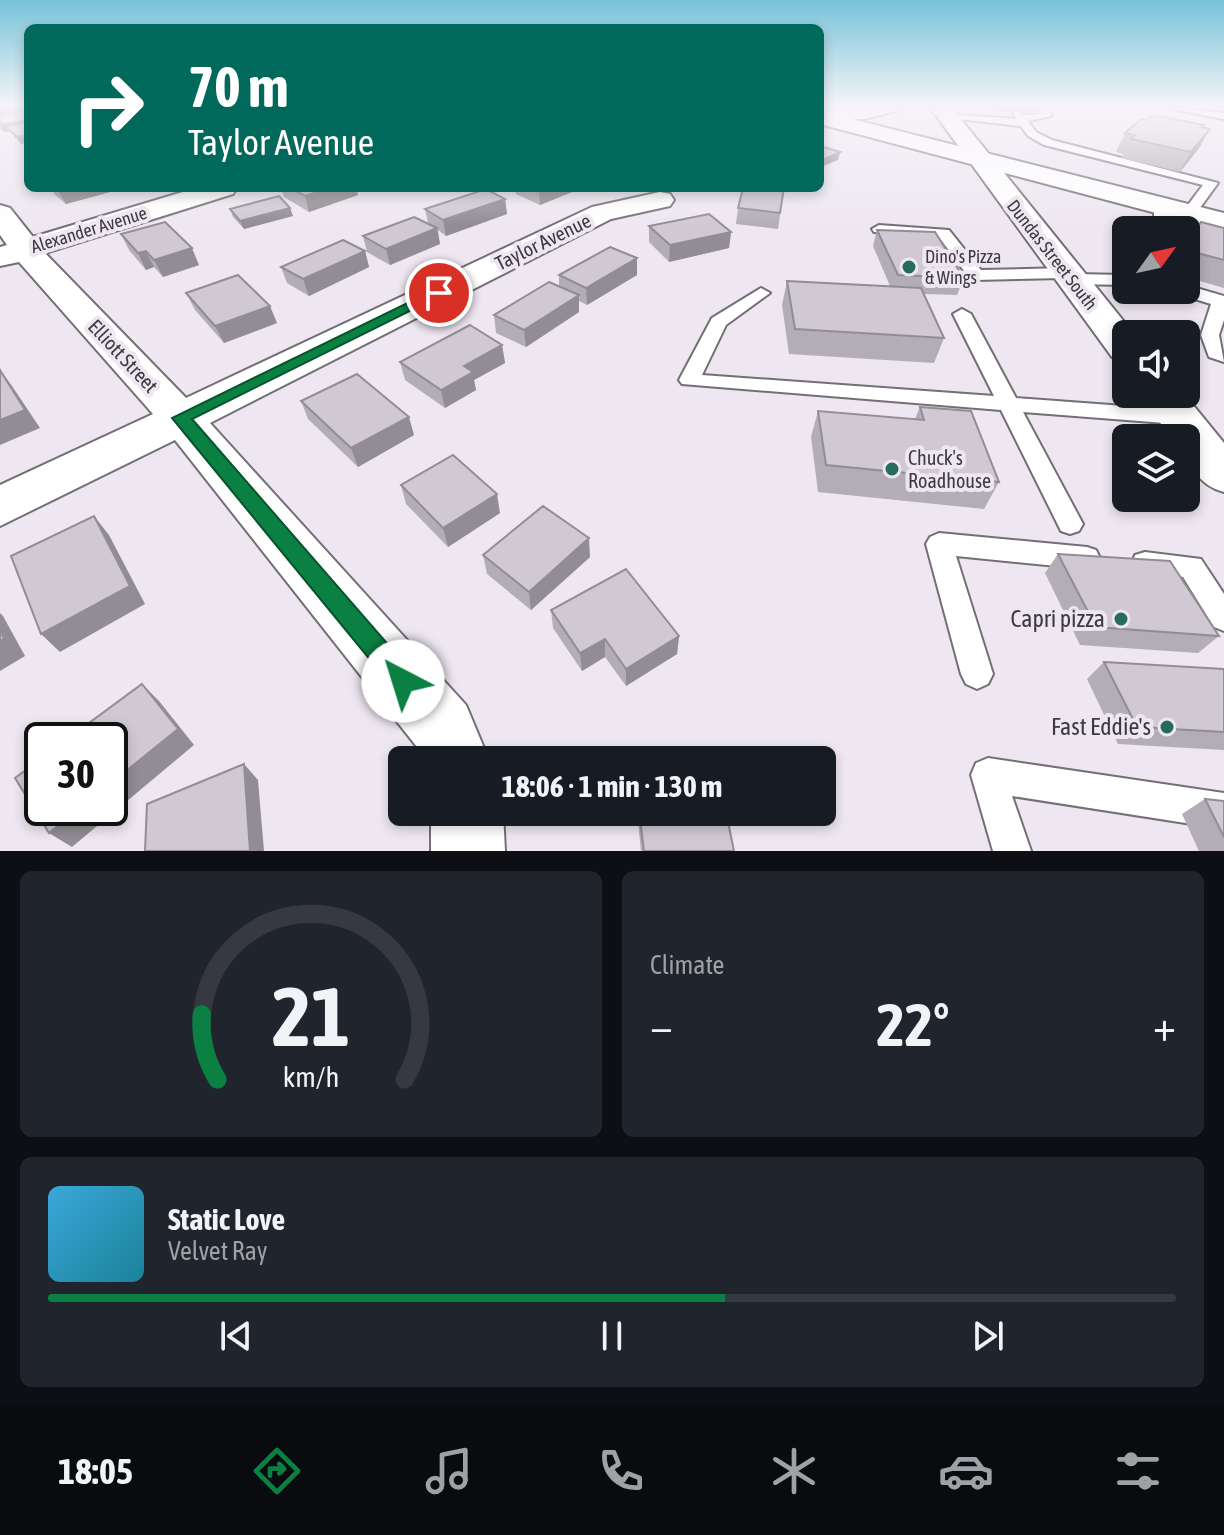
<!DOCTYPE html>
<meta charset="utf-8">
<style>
body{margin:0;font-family:"Asap Condensed",sans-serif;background:#20242c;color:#f1f3f6;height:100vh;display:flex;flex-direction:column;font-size:30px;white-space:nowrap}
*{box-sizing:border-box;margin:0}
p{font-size:26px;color:#9ea1a6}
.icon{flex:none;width:44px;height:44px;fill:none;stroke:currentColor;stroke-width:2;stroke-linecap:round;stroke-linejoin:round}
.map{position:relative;height:851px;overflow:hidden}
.panel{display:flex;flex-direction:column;gap:20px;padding:20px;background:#0d0f14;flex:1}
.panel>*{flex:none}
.hud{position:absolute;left:24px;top:24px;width:800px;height:168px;border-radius:12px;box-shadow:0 4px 12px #0003;background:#00695c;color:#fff;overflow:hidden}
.needle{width:52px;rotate:57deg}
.buttons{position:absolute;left:1112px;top:216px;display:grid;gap:16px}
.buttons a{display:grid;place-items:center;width:88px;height:88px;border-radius:12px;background:#171b24;box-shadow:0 4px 12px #0003;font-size:40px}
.speed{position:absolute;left:24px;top:722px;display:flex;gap:16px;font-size:40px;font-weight:700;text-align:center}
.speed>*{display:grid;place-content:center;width:104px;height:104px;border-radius:50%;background:#171b24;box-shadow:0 4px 12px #0003;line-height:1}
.speed .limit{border:4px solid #111;border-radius:12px;background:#fff;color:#111}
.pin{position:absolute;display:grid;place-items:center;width:68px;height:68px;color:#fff;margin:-34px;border:4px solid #fff;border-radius:50%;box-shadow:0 2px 8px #0007}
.me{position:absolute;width:88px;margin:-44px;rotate:320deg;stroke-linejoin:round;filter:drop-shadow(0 0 6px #0008)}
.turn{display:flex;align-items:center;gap:28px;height:168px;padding:0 32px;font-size:36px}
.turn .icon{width:104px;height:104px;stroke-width:2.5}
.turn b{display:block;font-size:56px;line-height:68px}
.big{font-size:60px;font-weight:700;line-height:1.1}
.panel .card{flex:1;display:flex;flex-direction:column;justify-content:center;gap:12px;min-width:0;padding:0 28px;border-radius:12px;background:#20242c}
.panel .dial{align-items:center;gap:0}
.dial svg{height:208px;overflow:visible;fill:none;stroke:#363941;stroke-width:7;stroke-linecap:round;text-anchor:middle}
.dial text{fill:#f1f3f6;stroke:none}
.song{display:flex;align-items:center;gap:24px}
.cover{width:96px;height:96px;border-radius:12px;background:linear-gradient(135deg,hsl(200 70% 55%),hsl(190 70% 35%))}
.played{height:8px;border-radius:4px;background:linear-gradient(90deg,#0b8043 60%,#363941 60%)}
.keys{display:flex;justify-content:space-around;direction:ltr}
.heat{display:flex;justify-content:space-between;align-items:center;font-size:44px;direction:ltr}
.panel .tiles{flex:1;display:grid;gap:20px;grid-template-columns:1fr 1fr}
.card:last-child{grid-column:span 2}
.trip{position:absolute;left:388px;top:746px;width:448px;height:80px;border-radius:12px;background:#171b24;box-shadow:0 4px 12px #0003;font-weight:700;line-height:80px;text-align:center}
.menu{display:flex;height:128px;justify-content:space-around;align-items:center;background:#090b0e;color:#9ea1a6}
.menu .icon{width:56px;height:56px}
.menu .on{color:#0b8043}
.menu b{font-size:36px;color:#f1f3f6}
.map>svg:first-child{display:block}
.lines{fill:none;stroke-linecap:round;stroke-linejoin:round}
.lane-casing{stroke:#746e77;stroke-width:4}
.street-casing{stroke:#746e77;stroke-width:4}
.secondary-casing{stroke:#746e77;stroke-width:4}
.primary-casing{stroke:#746e77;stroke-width:4}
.lane{fill:#fff;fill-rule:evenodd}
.street{fill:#fff;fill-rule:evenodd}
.secondary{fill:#fff;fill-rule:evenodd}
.primary{fill:#fff;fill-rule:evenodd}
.wall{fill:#b3adb5}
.shaded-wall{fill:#928d94}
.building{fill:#d0c9d3;stroke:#928d94;stroke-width:2}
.route{fill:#0b8043;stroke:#07532c;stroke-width:2}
.poi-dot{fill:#276b5c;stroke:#eee7f1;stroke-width:3}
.labels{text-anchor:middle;stroke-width:8;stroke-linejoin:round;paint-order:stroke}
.far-street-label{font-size:18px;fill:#3d3a3e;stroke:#eee7f1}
.far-poi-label{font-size:18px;fill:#3d3a3e;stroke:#eee7f1;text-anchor:start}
.street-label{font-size:20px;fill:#3d3a3e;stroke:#eee7f1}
.poi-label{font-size:20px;fill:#3d3a3e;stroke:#eee7f1;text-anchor:start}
.near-poi-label{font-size:24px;fill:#3d3a3e;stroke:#eee7f1;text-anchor:end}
</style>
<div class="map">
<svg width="1224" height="851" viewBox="0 0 1224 851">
<rect width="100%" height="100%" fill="#eee7f1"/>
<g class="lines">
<defs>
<g id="lane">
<path d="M 1033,107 L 1044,107 L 1052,116 L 1028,121 L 1036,132 L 1052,140 L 1218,183 L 1194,216 L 1189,217 L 1182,213 L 1203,185 L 1044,145 L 1028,136 L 1021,126 L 942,117 L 947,114 L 1016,119 L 1012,110 L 1020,110 L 1024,115 L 1039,114 Z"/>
<path d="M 1171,107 L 1224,113 L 1224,119 L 1176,110 Z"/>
<path d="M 1161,202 L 1168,206 L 1168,230 L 1154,230 L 1154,206 Z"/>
<path d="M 879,225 L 949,230 L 981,270 L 1066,268 L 1074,274 L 1126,275 L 1126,285 L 1071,284 L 1063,278 L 976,280 L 970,279 L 939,237 L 874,232 L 872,229 Z"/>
<path d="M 1186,285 L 1224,296 L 1224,320 L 1219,335 L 1224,362 L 1209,357 L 1201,335 L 1211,304 L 1178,294 L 1175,290 L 1186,290 Z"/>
<path d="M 761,288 L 770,293 L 726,325 L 702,375 L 994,396 L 953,314 L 962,309 L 971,314 L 1016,398 L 1178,410 L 1189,417 L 1178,424 L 1023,412 L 1083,524 L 1079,531 L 1070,534 L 1061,531 L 1001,410 L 682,384 L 679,380 L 712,318 Z"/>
<path d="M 939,533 L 1087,547 L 1096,550 L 1100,558 L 1096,566 L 1087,569 L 956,556 L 993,674 L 988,684 L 977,689 L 966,684 L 961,674 L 926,544 L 930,537 Z"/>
<path d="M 1145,552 L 1201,559 L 1224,594 L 1224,631 L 1214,627 L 1183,577 L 1135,571 L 1132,563 L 1135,555 Z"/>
<path d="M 988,758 L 1224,793 L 1224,829 L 1012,796 L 1031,851 L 993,851 L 971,775 L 976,763 Z"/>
</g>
<g id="street">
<path d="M 196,188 L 237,188 L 233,194 L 45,253 L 186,398 L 592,207 L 660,192 L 670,194 L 674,200 L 670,206 L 611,219 L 210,423 L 466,705 L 489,760 L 421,760 L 417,747 L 175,440 L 0,526 L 0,485 L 153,414 L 19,262 L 0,266 L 0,247 L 7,245 L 0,235 L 0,205 L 10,208 L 33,237 Z"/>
<path d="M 431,812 L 503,812 L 505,851 L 431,851 Z"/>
</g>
<path id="secondary" d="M 820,111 L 1224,213 L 1224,231 L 820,124 Z"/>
<g id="primary">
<path d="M 900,107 L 897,111 L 864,119 L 820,120 L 820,108 Z"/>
<path d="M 930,107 L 951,107 L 1134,334 L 1126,334 L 1126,361 L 1112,357 Z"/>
<path d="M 1140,394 L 1184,394 L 1224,443 L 1224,492 C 1198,485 1186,464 1186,438 L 1171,438 Z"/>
</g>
</defs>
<use href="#lane" class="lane-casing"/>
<use href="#street" class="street-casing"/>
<use href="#secondary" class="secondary-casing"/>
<use href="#primary" class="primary-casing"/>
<use href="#lane" class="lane"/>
<use href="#street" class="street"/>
<use href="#secondary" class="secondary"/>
<use href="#primary" class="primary"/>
</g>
<g class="wall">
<path d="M 0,107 L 23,107 L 26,112 L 22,112 L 21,144 L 9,131 L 4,132 L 0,129 Z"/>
<path d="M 991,107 L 1041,107 L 1039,113 L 996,111 Z"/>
<path d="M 1204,125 L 1202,128 L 1199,148 L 1180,172 L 1121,158 L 1123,154 L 1116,152 L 1125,133 Z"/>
<path d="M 51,188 L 125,188 L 66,204 L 55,195 Z"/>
<path d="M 281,188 L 356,188 L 358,195 L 309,212 L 284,197 Z"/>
<path d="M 515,188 L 582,188 L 540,205 L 516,194 Z"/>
<path d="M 784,188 L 778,229 L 736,224 L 738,208 Z"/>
<path d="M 505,199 L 507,214 L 446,236 L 438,230 L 440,244 L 390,265 L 367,252 L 363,236 L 428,223 L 425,209 Z"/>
<path d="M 290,208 L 293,216 L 244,229 L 233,217 L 230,209 Z"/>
<path d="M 649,226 L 731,232 L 729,248 L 669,262 L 649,242 Z"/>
<path d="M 1224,228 L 1224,288 L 1186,277 L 1186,245 Z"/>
<path d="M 877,230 L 964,278 L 957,295 L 924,294 L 944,338 L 934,363 L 789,354 L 782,305 L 787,281 L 890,286 L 873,246 Z"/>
<path d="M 121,234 L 199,265 L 163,277 L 154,267 L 146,270 L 129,250 Z"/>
<path d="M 365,251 L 369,267 L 309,296 L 287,283 L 281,267 Z"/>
<path d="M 637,258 L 637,275 L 587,305 L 579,301 L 579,312 L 526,347 L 496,333 L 494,315 L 559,287 L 559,275 Z"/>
<path d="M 186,293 L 277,323 L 224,343 L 195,310 Z"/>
<path d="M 502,345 L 505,363 L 474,380 L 476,390 L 445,408 L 405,380 L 400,362 Z"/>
<path d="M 301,401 L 414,435 L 358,467 L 308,419 Z"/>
<path d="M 920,407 L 999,482 L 984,509 L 818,492 L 811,437 L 818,411 L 915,419 Z"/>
<path d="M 401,485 L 500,513 L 448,547 L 406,504 Z"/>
<path d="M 1058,554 L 1219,636 L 1198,653 L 1080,645 L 1045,573 Z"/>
<path d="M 483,555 L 590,557 L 531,610 L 487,574 Z"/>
<path d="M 551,610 L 679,636 L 677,654 L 626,686 L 605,657 L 582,671 L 553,628 Z"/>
<path d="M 1104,662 L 1224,669 L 1224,750 L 1118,744 L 1087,679 Z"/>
<path d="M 1205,799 L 1224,801 L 1224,851 L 1199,851 L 1182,814 Z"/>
<path d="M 637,812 L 726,812 L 734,851 L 641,851 Z"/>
</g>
<g class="shaded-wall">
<path d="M 13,107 L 23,107 L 26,112 L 0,117 L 0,110 Z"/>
<path d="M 28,120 L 28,127 L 6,127 L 9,131 L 4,132 L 0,125 Z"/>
<path d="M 1210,129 L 1199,148 L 1180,172 L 1191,152 Z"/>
<path d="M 28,135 L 28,143 L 21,144 L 17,137 Z"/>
<path d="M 840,152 L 838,160 L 821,167 L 823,160 Z"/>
<path d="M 62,188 L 125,188 L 66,204 L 57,189 Z"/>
<path d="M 330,188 L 356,188 L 358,195 L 309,212 L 305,196 Z"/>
<path d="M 543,188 L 582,188 L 540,205 L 539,190 Z"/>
<path d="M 505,199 L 507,214 L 446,236 L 443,220 Z"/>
<path d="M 290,208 L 293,216 L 244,229 L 240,221 Z"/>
<path d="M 437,228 L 440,244 L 390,265 L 386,249 Z"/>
<path d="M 731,232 L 729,248 L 669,262 L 670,245 Z"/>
<path d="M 192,248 L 199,265 L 163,277 L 154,260 Z"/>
<path d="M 146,251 L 154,267 L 146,270 L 138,253 Z"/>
<path d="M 365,251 L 369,267 L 309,296 L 303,279 Z"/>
<path d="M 637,258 L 637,275 L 587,305 L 586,288 Z"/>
<path d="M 579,295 L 579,312 L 526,347 L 524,330 Z"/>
<path d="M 270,306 L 277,323 L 224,343 L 215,326 Z"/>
<path d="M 502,345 L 505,363 L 474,380 L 476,390 L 445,408 L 441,390 L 464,366 Z"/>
<path d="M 0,370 L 12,386 L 40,428 L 0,445 Z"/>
<path d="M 409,417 L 414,435 L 358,467 L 351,448 Z"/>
<path d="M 497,494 L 500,513 L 448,547 L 443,528 Z"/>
<path d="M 94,516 L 109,535 L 145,604 L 60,652 L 41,634 Z"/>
<path d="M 589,538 L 590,557 L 531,610 L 529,592 Z"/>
<path d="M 0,613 L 3,616 L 25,656 L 0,671 Z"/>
<path d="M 679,636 L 677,654 L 626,686 L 626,669 Z"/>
<path d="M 605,639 L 605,657 L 582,671 L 580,653 Z"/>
<path d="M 142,684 L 159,701 L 194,745 L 72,847 L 49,833 L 80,808 L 110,808 L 110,784 Z"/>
<path d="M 244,764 L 258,780 L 264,851 L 250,851 Z"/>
</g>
<g class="building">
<path d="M 21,112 L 28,117 L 28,120 L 0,125 L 0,116 Z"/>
<path d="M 1151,116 L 1163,117 L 1204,125 L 1201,127 L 1210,129 L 1191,152 L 1131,139 L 1135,135 L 1125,133 L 1141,119 L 1147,120 Z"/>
<path d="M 28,122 L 28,135 L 17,137 L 6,127 Z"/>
<path d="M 820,146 L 840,152 L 823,160 L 820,159 Z"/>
<path d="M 290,188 L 330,188 L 305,196 Z"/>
<path d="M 743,188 L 784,188 L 780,213 L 738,208 Z"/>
<path d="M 486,189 L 505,199 L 443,220 L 425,209 Z"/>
<path d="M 279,196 L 290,208 L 240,221 L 230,209 Z"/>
<path d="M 709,214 L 731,232 L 670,245 L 649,226 Z"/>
<path d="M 414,217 L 437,228 L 386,249 L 363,236 Z"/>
<path d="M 165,222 L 192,248 L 154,260 L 146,251 L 138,253 L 121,234 Z"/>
<path d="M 1201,222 L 1224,228 L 1224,260 L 1186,250 L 1186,246 Z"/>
<path d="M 877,230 L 935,232 L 964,278 L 898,275 Z"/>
<path d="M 343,240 L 365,251 L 303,279 L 281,267 Z"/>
<path d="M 610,247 L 637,258 L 586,288 L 559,275 Z"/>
<path d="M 238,275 L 270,306 L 215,326 L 186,293 Z"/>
<path d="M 787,281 L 921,288 L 944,338 L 795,329 Z"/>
<path d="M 549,282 L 579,295 L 524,330 L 494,315 Z"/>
<path d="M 470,325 L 502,345 L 464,366 L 473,372 L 441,390 L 400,362 Z"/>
<path d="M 0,370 L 25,410 L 0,420 Z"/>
<path d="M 357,374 L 409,417 L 351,448 L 301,401 Z"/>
<path d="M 920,407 L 971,411 L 999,482 L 826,465 L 818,411 L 924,420 Z"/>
<path d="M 453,455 L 497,494 L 443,528 L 401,485 Z"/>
<path d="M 543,506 L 589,538 L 529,592 L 483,555 Z"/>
<path d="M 94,516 L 130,586 L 41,634 L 11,556 Z"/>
<path d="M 1058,554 L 1170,561 L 1219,636 L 1096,627 Z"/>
<path d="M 626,569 L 679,636 L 626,669 L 605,639 L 580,653 L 551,610 Z"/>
<path d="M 0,630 L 4,639 L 0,641 Z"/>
<path d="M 1104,662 L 1224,669 L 1224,732 L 1137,727 Z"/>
<path d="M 142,684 L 178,729 L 110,784 L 110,740 L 66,740 Z"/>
<path d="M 714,754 L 716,760 L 648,760 Z"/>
<path d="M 42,758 L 42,808 L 80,808 L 49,833 L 15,778 Z"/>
<path d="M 244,764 L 250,851 L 145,851 L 147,804 Z"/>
<path d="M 1205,799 L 1224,801 L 1224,837 Z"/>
<path d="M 639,812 L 726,812 L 734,851 L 644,851 Z"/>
</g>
<linearGradient id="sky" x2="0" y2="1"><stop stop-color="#76c3d8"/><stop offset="0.47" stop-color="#f7f4f9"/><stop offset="1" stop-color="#f7f4f9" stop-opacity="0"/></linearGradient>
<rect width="1224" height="226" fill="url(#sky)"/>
<path class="route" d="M 434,290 L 446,293 L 192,419 L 412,672 L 416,681 L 412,689 L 403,693 L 394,689 L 172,418 Z"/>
<g class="poi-dot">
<circle cx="909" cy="267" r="8"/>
<circle cx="892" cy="469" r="8"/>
<circle cx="1121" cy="619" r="8"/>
<circle cx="1167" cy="727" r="8"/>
</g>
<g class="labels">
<g class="far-street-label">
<text transform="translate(89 230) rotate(-17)" y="6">Alexander Avenue</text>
<text transform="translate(1052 255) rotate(52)" y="6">Dundas Street South</text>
</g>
<g class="far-poi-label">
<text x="925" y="263">Dino's Pizza<tspan x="925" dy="21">&amp; Wings</tspan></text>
</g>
<g class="street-label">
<text transform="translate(543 242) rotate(-26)" y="7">Taylor Avenue</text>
<text transform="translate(123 356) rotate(47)" y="7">Elliott Street</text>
</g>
<g class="poi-label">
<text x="908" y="465">Chuck's<tspan x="908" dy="23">Roadhouse</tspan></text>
</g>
<g class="near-poi-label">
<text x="1105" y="627">Capri pizza</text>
<text x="1151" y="735">Fast Eddie's</text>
</g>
</g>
</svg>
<div class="buttons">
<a><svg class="needle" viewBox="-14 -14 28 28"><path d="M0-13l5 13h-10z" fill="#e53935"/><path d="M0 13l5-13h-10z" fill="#9ea1a6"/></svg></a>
<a><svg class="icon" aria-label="sound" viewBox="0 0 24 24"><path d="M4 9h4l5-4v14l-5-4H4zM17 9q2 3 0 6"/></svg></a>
<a><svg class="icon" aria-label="layers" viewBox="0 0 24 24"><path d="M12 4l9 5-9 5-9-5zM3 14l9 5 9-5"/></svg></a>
</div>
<div class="speed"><div class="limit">30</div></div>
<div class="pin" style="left:439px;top:293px;background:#d93025"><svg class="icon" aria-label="arrive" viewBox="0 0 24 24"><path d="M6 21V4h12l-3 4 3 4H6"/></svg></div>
<svg class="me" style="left:403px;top:681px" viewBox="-20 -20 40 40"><circle r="19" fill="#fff"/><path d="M0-13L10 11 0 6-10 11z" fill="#0b8043"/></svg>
<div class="trip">18:06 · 1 min · 130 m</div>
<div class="hud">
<div class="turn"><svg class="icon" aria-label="right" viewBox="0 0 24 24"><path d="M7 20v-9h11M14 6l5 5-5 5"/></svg><div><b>70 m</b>Taylor Avenue</div></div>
</div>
</div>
<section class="panel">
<div class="tiles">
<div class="card dial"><svg viewBox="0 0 100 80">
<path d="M14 69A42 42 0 1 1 86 69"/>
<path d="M14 69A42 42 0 0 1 8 44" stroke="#0b8043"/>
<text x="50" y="56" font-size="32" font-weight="700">21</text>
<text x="50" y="72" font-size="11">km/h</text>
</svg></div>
<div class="card"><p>Climate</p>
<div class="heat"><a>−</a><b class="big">22°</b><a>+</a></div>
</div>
<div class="card">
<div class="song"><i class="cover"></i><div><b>Static Love</b><p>Velvet Ray</p></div></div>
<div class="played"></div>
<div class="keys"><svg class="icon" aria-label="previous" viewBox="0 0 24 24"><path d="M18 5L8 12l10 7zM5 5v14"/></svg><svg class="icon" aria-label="pause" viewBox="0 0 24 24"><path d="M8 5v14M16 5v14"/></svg><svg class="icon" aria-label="next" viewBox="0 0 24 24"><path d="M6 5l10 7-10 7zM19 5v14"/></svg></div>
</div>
</div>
</section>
<nav class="menu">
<b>18:05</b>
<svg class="icon on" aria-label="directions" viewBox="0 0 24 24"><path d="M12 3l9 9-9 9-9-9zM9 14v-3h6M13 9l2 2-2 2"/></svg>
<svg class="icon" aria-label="music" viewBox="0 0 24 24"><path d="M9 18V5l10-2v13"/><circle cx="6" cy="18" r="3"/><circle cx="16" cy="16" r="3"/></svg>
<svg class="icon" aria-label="phone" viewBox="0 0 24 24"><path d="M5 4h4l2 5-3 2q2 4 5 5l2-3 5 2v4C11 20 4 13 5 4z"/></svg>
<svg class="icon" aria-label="climate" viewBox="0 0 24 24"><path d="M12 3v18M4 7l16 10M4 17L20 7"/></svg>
<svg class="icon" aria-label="car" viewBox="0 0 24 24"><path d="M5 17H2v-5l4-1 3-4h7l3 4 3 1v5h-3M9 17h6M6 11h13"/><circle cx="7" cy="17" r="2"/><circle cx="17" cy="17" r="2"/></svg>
<svg class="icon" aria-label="filters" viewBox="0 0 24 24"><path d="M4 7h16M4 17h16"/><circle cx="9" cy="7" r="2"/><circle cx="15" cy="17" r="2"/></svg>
</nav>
